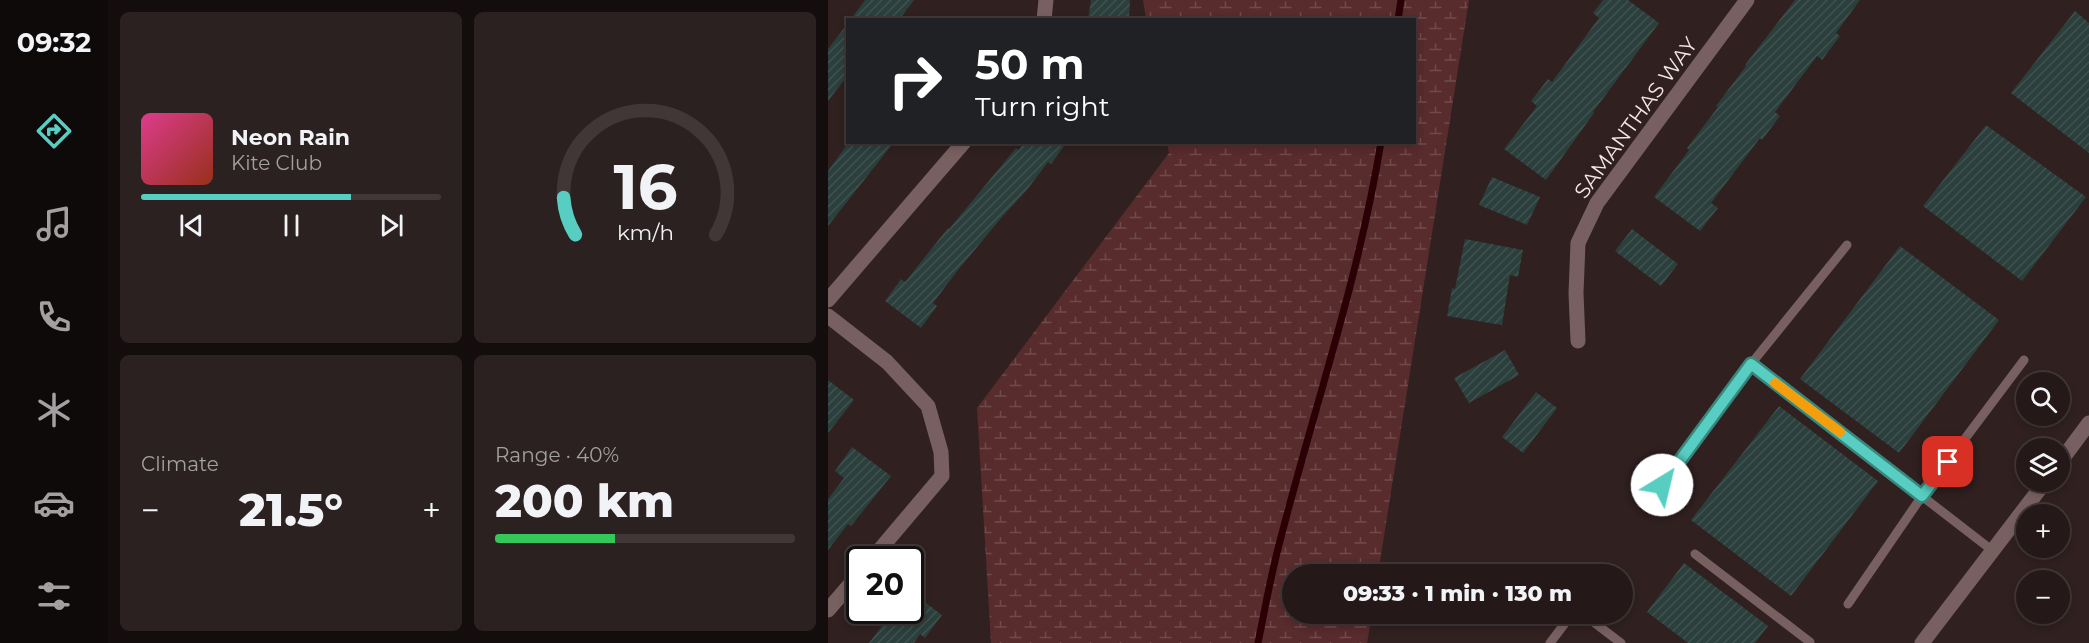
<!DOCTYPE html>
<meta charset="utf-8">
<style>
body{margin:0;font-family:Montserrat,sans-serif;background:#2c2121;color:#f1f3f6;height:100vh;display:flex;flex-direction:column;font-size:22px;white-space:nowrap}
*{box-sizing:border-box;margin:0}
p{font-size:20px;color:#a3a0a2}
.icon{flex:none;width:33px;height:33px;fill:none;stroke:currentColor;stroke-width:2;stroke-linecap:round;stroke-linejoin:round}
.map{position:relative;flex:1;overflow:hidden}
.drawer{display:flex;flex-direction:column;gap:12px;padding:12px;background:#140d0d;width:720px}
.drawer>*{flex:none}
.guide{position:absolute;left:18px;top:18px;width:570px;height:126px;border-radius:0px;box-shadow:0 3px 9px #0003,0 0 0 2px #413737;background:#202124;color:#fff;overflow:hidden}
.buttons{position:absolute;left:1188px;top:372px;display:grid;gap:12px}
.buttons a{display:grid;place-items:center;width:54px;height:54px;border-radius:50%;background:#241818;box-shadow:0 3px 9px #0003,0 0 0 2px #413737;font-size:30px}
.speed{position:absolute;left:18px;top:546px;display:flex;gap:12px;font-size:30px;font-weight:700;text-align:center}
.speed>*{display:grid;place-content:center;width:78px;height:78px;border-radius:50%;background:#241818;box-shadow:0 3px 9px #0003,0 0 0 2px #413737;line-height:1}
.speed .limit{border:3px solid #111;border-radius:9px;background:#fff;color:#111}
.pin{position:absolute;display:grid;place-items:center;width:51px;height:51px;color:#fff;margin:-26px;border-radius:12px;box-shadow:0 3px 9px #0006}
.me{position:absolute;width:66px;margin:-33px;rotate:36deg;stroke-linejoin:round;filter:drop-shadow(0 0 4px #0008)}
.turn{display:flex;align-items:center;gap:21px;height:126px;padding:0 30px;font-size:27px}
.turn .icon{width:78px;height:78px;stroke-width:2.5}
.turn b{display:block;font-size:42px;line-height:51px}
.big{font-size:45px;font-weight:800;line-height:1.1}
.drawer .card{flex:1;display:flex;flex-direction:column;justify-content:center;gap:9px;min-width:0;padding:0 21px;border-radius:9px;background:#2c2121}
.drawer .dial{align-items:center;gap:0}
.dial svg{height:156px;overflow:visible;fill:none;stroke:#413737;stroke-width:7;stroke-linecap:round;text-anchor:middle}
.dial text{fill:#f1f3f6;stroke:none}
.song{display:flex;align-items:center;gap:18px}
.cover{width:72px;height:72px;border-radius:9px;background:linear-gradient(135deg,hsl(330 70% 55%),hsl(10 70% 35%))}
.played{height:6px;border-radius:3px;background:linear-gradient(90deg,#57cec1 70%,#413737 70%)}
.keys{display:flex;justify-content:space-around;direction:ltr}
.heat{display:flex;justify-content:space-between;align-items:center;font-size:33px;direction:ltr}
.charge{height:9px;border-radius:4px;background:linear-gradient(90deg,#34c759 40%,#413737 0)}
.drawer .tiles{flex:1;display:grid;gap:12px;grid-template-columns:repeat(2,1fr)}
.trip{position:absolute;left:454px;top:564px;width:351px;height:60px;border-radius:30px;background:#241818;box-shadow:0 3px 9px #0003,0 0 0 2px #413737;font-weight:800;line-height:60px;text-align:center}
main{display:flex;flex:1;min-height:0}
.dock{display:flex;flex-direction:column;width:108px;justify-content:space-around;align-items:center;background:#0e0a0a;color:#a3a0a2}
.dock .icon{width:42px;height:42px}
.dock .selected{color:#57cec1}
.dock b{font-size:27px;color:#f1f3f6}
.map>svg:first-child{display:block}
.wetland{fill:url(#wetland-marsh)}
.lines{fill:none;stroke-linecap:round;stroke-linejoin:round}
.stream{stroke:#2a0005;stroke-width:7}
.building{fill:url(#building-hatch)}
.service{stroke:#786060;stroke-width:9}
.minor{stroke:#786060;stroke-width:15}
.tertiary{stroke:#786060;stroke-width:15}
.route-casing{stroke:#39867d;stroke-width:15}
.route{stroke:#57cec1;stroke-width:10}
.slow{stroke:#f59e0b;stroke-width:10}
.labels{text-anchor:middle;stroke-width:6;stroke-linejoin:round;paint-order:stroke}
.street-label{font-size:21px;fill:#f3e7e7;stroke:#302020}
</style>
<main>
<nav class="dock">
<b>09:32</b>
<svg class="icon selected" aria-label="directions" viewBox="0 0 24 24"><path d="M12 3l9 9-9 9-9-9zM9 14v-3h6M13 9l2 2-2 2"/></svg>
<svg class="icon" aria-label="music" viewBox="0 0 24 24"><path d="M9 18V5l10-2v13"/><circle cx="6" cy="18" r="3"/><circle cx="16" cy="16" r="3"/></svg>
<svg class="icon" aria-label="phone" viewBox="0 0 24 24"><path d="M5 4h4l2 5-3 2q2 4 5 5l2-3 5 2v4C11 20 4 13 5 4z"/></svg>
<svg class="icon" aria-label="climate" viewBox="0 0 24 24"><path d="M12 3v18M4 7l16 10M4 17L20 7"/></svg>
<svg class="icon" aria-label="car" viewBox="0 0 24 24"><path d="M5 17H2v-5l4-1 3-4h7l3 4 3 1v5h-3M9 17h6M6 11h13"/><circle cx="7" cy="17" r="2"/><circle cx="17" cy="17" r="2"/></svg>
<svg class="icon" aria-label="filters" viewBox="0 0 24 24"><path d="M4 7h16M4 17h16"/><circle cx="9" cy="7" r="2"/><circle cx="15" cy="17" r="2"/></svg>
</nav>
<section class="drawer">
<div class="tiles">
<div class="card">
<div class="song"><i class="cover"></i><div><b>Neon Rain</b><p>Kite Club</p></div></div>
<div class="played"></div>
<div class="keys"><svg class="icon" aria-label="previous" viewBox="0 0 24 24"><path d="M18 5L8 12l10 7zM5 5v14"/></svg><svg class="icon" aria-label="pause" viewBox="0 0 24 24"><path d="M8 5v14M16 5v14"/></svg><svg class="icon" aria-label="next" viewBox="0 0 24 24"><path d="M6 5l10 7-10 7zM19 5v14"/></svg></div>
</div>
<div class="card dial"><svg viewBox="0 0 100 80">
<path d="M14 69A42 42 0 1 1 86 69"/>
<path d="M14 69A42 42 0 0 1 8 50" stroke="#57cec1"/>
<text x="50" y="56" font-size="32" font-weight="700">16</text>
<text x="50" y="72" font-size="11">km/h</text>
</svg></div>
<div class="card"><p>Climate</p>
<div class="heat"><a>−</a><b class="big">21.5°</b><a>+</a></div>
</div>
<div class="card"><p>Range · 40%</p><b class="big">200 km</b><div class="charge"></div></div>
</div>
</section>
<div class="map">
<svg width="1261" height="643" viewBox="0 0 1261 643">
<defs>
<pattern id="wetland-marsh" width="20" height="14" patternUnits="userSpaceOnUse" patternTransform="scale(1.5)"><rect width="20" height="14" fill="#582b2d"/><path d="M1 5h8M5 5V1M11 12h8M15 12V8" fill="none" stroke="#704a4b"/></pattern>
<pattern id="building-hatch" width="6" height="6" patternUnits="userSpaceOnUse" patternTransform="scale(1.5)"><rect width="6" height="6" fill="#2b3f3c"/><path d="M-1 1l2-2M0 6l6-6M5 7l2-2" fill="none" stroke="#40524f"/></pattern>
</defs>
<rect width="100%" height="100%" fill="#302020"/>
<path class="wetland" d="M 315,0 L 641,0 L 550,574 L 465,574 L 465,614 L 544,614 L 539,643 L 163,643 L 149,408 L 341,153 L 339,143 L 586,142 L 586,20 L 318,19 Z"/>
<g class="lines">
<g class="stream">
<path d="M 570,20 L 573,0"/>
<path d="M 430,643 C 437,609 443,574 452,541 C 486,408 531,278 553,142"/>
</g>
</g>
<g class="building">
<path d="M 37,0 L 86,0 L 71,20 L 22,20 Z"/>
<path d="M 263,0 L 302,0 L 301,20 L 260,20 Z"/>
<path d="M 775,0 L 800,0 L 831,23 L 765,112 L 766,113 L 718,180 L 676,149 L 709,106 L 703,101 L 720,79 L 724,82 L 771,18 L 765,13 Z"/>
<path d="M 967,0 L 1032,0 L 1008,33 L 1012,36 L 994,60 L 989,56 L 947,112 L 952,116 L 934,140 L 932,138 L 883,203 L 890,208 L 872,231 L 826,197 L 861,150 L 859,148 L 890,107 L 888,106 L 918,66 L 917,65 Z"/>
<path d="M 1247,11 L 1261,23 L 1261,153 L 1183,93 Z"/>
<path d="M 20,23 L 20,75 L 0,101 L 0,49 Z"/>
<path d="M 1158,125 L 1258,197 L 1194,281 L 1095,206 Z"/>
<path d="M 21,142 L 66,142 L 0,226 L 0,171 Z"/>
<path d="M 195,142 L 239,142 L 223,164 L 220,162 L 198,191 L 174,217 L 130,270 L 105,303 L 109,306 L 93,328 L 57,301 L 73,279 L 77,282 L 120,228 L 121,229 L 188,148 L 191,150 Z"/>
<path d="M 664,177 L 712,197 L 699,225 L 651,205 Z"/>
<path d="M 804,229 L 850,264 L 833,286 L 787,251 Z"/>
<path d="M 637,239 L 695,250 L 690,277 L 682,275 L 674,325 L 619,316 L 624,288 L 627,289 Z"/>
<path d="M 1072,246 L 1171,320 L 1071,453 L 972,379 Z"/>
<path d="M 677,350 L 691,375 L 641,403 L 626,378 Z"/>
<path d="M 0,380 L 26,400 L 0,433 Z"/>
<path d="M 708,392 L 729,408 L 695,453 L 674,437 Z"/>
<path d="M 951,406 L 1050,481 L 963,596 L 863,520 Z"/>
<path d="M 24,447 L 63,476 L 23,526 L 20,524 L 0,550 L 0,499 L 16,478 L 7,471 Z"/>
<path d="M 856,563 L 940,626 L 927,643 L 860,643 L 819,612 Z"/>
<path d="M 82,591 L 114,615 L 97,638 L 92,634 L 86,643 L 41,643 L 66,610 L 82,610 Z"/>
</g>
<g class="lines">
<g class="service">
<path d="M 1019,245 L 923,364 L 1165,551"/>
<path d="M 834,485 L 923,364"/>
<path d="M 867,554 L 982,642"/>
<path d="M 1020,604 L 1094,496 L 1196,360"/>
<path d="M 755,614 L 793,643"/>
<path d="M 722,643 L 744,614"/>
</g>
<g class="minor">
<path d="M 216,20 L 218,0"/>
<path d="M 0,300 L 136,142"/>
<path d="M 0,316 L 59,362 L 100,406 L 113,452 L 114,476 L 43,560"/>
<path d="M 750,341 L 748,293 L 750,243 L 769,203 L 919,0"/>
<path d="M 0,610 L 32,573"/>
</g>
<g class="tertiary">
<path d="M 1232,462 L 1261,423"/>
<path d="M 1094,643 L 1217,482"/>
</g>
</g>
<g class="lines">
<defs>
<path id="route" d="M 834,485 L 923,364 L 1094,496 L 1120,462"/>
</defs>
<use href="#route" class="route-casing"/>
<use href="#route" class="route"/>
<path class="slow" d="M 947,383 L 1012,432"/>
</g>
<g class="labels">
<g class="street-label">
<text transform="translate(808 118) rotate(-54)" y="7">SAMANTHAS WAY</text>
</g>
</g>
</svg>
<div class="buttons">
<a><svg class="icon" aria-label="search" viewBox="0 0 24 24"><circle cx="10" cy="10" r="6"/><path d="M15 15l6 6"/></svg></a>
<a><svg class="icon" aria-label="layers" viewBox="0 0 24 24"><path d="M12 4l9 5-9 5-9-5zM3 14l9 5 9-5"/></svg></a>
<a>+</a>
<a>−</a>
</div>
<div class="speed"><div class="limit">20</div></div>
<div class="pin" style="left:1120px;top:462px;background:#d93025"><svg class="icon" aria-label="arrive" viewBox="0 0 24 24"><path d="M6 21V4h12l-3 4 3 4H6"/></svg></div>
<svg class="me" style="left:834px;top:485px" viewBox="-20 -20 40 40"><circle r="19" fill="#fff"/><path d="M0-13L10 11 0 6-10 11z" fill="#57cec1"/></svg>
<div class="trip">09:33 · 1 min · 130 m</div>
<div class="guide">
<div class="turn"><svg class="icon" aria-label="right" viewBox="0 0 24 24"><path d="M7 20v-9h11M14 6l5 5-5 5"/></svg><div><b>50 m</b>Turn right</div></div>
</div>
</div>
</main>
